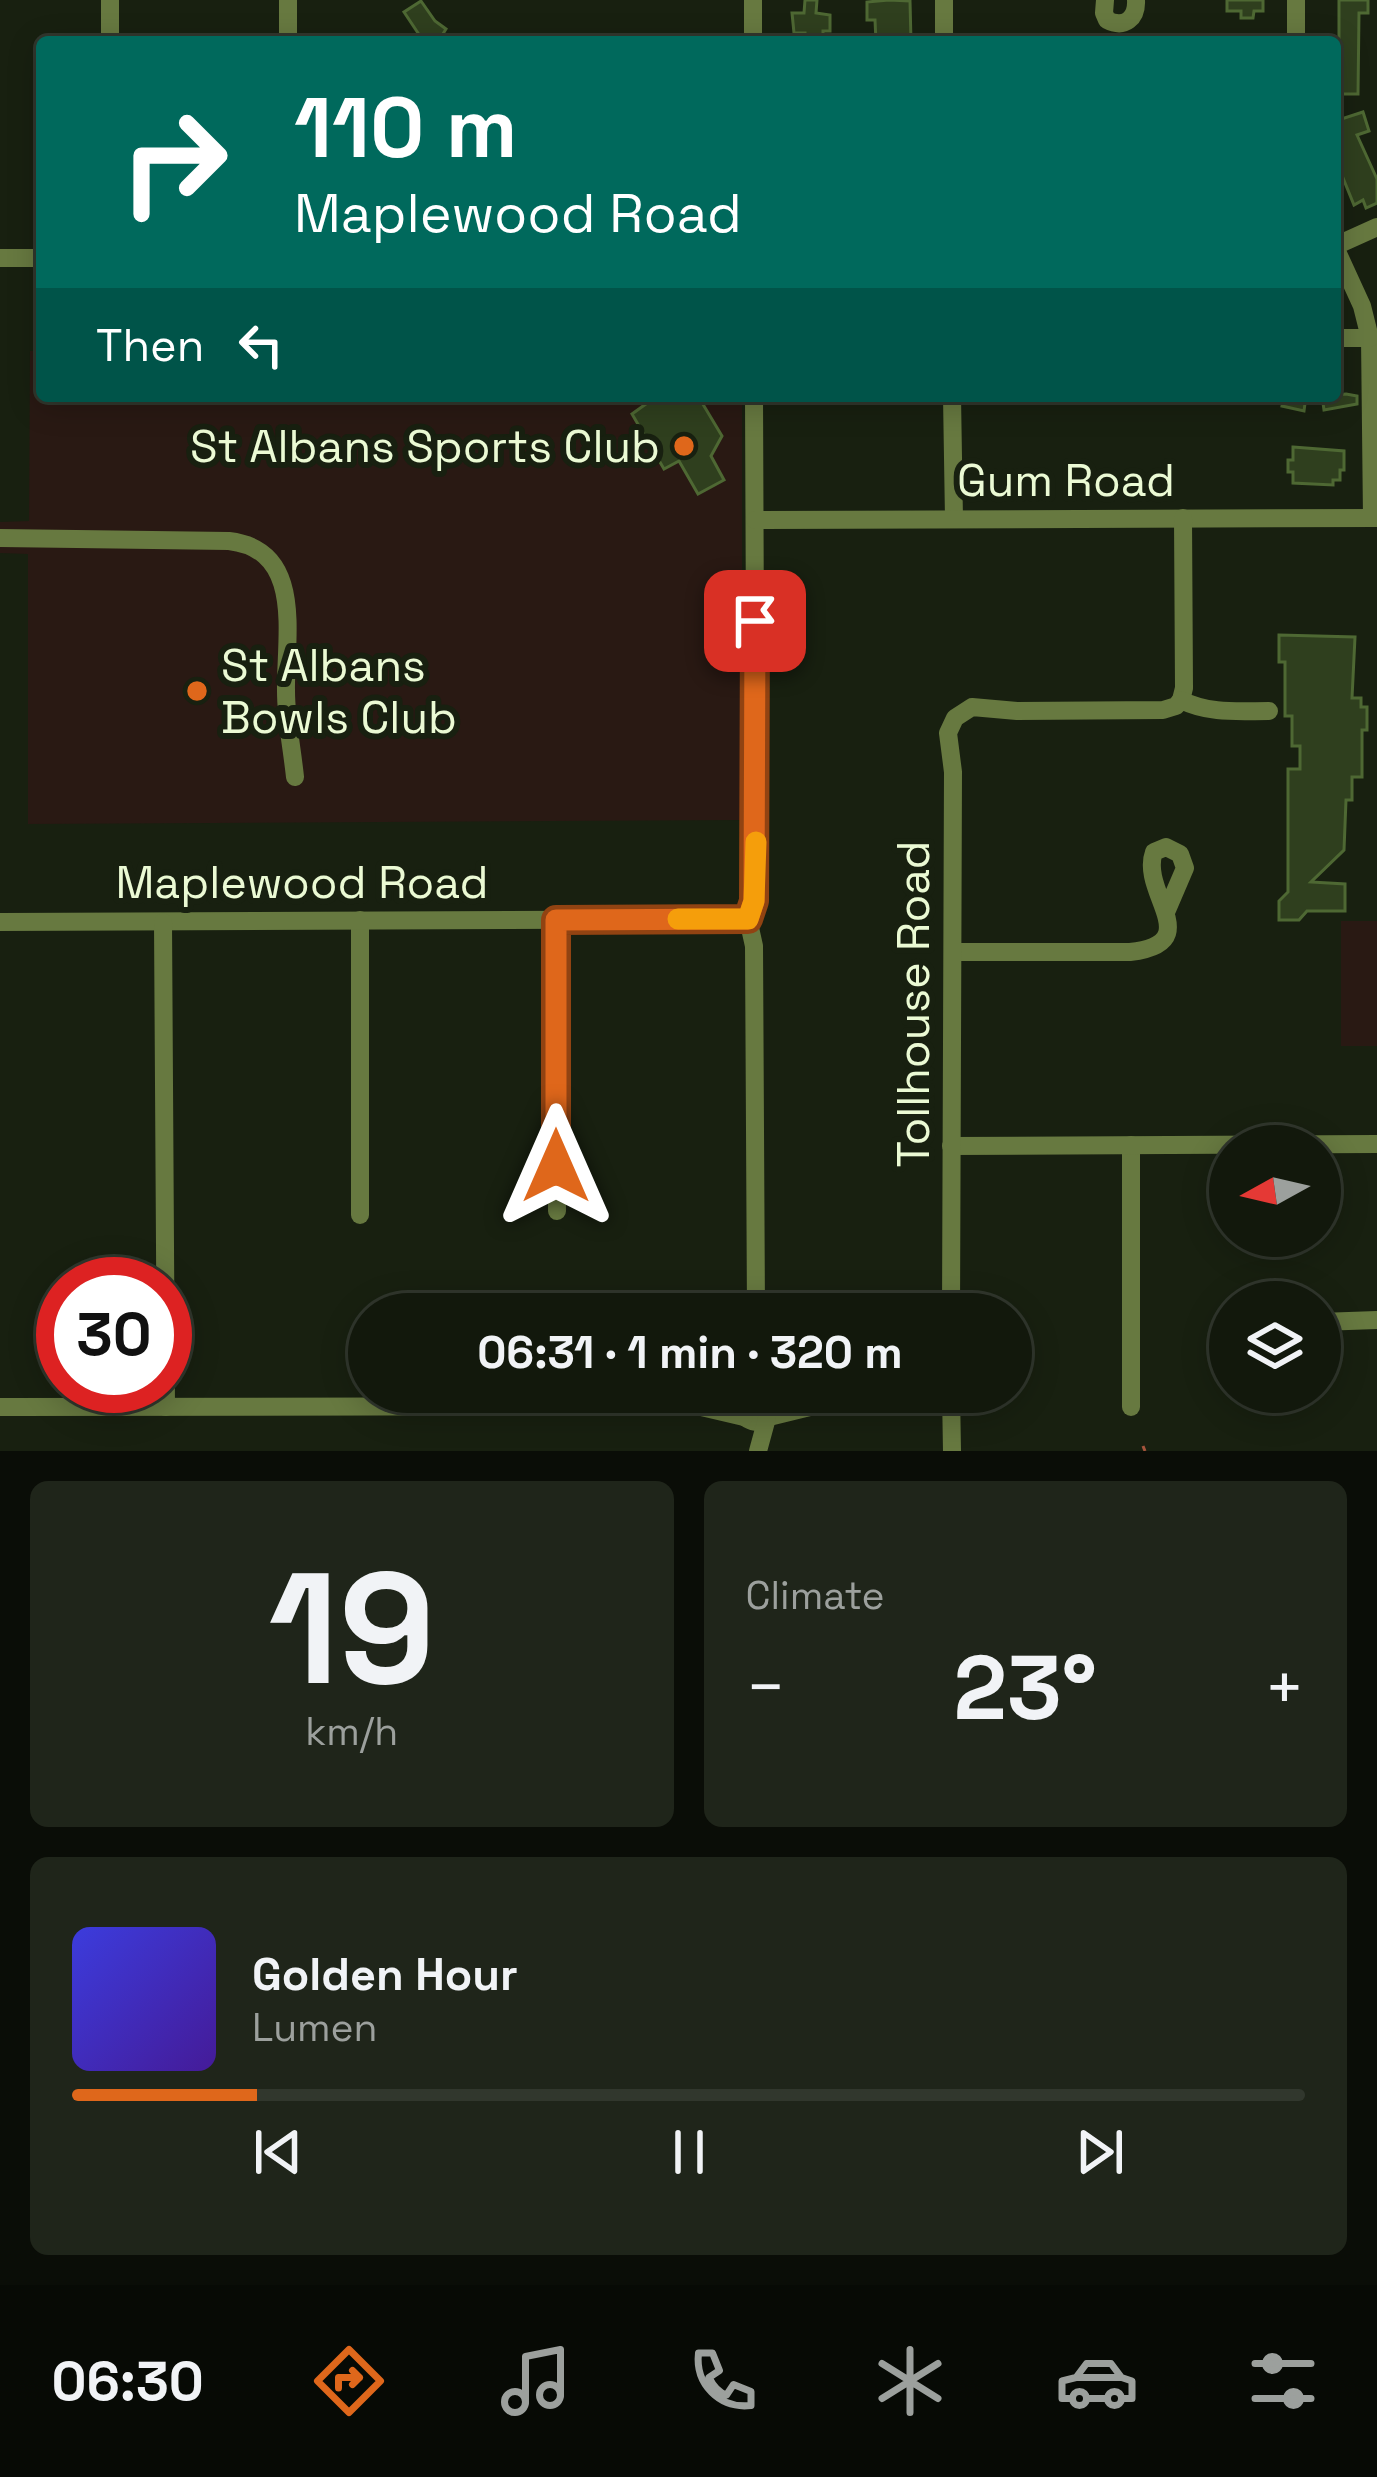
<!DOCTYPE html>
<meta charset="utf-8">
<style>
body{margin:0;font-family:"Space Grotesk",sans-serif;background:#1f251a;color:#f1f3f6;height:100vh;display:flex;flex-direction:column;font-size:45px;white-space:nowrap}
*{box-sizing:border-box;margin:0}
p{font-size:39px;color:#9ca09d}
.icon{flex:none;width:66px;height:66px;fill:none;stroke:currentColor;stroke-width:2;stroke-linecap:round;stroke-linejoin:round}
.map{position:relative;height:1451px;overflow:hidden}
.details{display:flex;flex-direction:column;gap:30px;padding:30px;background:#0a0d07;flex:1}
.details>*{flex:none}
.top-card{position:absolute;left:36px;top:36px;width:1305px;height:366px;border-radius:12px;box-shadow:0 6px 30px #0003,0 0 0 3px #31372d;background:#00695c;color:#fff;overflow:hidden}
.needle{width:78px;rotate:262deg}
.tools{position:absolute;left:1209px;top:1125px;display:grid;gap:24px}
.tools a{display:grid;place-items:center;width:132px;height:132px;border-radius:50%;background:#12180c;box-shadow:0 6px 30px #0003,0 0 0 3px #31372d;font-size:60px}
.speed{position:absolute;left:36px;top:1257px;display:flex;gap:24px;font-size:60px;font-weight:700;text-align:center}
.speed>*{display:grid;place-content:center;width:156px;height:156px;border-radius:50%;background:#12180c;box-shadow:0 6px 30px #0003,0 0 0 3px #31372d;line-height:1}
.speed .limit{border:18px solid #d22;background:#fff;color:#111}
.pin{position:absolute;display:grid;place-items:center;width:102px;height:102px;color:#fff;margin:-51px;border-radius:24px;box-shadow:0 6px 18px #0006}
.me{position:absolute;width:132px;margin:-66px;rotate:0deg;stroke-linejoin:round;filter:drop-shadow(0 0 9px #0008)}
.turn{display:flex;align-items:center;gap:42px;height:252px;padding:0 60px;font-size:54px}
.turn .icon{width:156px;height:156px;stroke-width:2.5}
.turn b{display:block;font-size:84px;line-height:102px}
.then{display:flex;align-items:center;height:114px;padding:0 60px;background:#0003;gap:24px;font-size:45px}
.big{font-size:90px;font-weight:700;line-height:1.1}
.details .widget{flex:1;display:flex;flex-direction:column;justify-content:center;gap:18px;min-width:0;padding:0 42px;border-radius:18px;background:#1f251a}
.details .dial{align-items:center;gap:0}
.dial b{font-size:156px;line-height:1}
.song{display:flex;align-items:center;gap:36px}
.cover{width:144px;height:144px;border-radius:18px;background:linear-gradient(135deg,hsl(240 70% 55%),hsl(260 70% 35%))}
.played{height:12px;border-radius:6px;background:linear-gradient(90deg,#df671b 15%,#31372d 15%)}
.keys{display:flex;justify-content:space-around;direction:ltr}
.heat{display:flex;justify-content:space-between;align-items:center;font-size:66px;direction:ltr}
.details .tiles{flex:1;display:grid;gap:30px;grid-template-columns:1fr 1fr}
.widget:last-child{grid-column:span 2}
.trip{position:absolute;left:348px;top:1293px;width:684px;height:120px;border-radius:60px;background:#12180c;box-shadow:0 6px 30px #0003,0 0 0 3px #31372d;font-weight:700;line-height:120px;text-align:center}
.tab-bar{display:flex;height:192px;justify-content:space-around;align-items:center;background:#070a05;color:#9ca09d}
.tab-bar .icon{width:84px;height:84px}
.tab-bar .current{color:#df671b}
.tab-bar b{font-size:54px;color:#f1f3f6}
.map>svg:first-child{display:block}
.green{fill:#291913}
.building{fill:#2f3f1e;stroke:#4e6833;stroke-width:3}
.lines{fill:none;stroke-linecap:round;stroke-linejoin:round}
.path{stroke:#a5543c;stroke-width:3;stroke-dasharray:6 9;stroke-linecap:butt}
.minor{stroke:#677940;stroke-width:18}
.route-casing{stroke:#914312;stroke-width:30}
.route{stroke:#df671b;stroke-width:21}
.slow{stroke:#f59e0b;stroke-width:21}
.poi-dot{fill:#df671b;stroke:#182010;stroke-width:4.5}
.labels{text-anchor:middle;stroke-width:12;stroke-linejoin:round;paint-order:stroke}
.poi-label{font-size:45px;fill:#ebfad4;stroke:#182010;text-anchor:end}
.street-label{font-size:45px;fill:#ebfad4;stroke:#182010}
</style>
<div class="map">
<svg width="1377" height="1451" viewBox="0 0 1377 1451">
<rect width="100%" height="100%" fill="#182010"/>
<g class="green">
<path d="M 30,351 L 42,351 L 42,396 L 742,396 L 742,820 L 28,824 L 28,554 L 0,553 L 0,522 L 29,521 Z"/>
<rect x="1341" y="921" width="36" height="125"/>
</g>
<g class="building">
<path d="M 805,0 L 817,0 L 816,13 L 830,15 L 830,31 L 823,31 L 823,37 L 805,37 L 805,33 L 794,33 L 792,13 L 804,13 Z"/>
<path d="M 889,0 L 910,1 L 911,42 L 876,42 L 875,20 L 867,20 L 867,2 Z"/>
<path d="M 1227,0 L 1263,0 L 1263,11 L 1254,11 L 1253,18 L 1241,18 L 1241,11 L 1227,11 Z"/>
<path d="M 1339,0 L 1368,0 L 1368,13 L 1359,13 L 1358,94 L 1335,94 L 1335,38 L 1339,38 Z"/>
<path d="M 421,1 L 435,21 L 446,29 L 438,42 L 424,42 L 404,12 Z"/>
<path d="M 1363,112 L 1369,131 L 1357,135 L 1377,179 L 1377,203 L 1366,208 L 1363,200 L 1354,205 L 1337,163 L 1342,161 L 1335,139 L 1335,121 Z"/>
<path d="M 1346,394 L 1357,396 L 1357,404 L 1324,410 L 1322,396 Z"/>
<path d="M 657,396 L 698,396 L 722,436 L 711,456 L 724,480 L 698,494 L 679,461 L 664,469 L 632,414 Z"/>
<path d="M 1284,396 L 1306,396 L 1304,411 L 1282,406 Z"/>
<path d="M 1293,447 L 1344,451 L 1344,470 L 1340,470 L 1340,480 L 1333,480 L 1333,485 L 1293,483 L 1293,472 L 1288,472 L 1288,460 L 1293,460 Z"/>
<path d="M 1279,635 L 1355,637 L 1352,698 L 1361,698 L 1361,707 L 1367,707 L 1367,730 L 1362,730 L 1362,777 L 1352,777 L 1352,800 L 1346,800 L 1344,850 L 1311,882 L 1345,884 L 1345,911 L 1307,911 L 1299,920 L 1279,920 L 1279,901 L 1288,892 L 1288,769 L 1300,769 L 1300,746 L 1292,746 L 1292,716 L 1285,716 L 1285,662 L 1279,662 Z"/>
</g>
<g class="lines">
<path class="path" d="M 1143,1446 L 1145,1451"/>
<g class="minor">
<path d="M 110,0 L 110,42"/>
<path d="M 288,0 L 288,42"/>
<path d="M 944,0 L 944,42"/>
<path d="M 1105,0 L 1104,13 L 1107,20 C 1125,29 1137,18 1136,0"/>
<path d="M 1296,0 L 1296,42"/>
<path d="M 753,42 L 753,0"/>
<path d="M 1335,246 L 1377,227"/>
<path d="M 1335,247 L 1362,306 L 1370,338 L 1372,518"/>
<path d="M 0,258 L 42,258"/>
<path d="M 1335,338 L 1370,338"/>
<path d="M 754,396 L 756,885 L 754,901 L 748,919 L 754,946 L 756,1314"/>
<path d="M 952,396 L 954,519"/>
<path d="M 755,520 L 1377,518"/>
<path d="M 0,538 L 229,541 C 305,550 285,636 286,691 C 286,720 292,748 295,777"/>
<path d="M 1181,700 L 1184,688 L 1183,518"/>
<path d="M 360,920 L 360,1215"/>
<path d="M 556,920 L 557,1211"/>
<path d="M 0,922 L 748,919"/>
<path d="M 163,922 L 166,1407"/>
<path d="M 953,952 L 1130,952 C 1208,943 1139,893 1154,852 L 1166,847 L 1180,854 L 1185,868 L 1167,910"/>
<path d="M 1131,1145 L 1131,1407"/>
<path d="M 951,1146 L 1377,1144"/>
<path d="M 951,1314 L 953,772 L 948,733 L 955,718 L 972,707 L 1017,711 L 1163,710 L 1176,706 L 1181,700 C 1209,714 1238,711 1269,711"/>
<path d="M 1320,1322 L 1377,1320"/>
<path d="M 746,1392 C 735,1404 740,1419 756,1422 C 772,1419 777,1405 767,1393"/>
<path d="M 951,1392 L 952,1451"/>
<path d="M 0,1407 L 697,1406 L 744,1417"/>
<path d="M 769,1417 L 814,1406 L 951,1405"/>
<path d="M 758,1451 L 767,1418"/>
</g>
</g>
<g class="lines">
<defs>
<path id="route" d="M 556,1166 L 556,920 L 748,919 L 754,901 L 755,621"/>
</defs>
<use href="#route" class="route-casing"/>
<use href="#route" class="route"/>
<path class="slow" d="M 678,919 L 748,919 L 754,901 L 756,842"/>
</g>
<g class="poi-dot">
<circle cx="684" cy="446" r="12"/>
<circle cx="197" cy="691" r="12"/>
</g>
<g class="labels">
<g class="poi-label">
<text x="660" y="462">St Albans Sports Club</text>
<text x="221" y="681" text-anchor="start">St Albans<tspan x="221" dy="52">Bowls Club</tspan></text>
</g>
<g class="street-label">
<text x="1066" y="496">Gum Road</text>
<text x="302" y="898">Maplewood Road</text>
<text transform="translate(913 1004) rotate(-90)" y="16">Tollhouse Road</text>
</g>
</g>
</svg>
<div class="tools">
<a><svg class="needle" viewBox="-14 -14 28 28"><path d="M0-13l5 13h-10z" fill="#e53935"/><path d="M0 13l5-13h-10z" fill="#9ca09d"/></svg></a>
<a><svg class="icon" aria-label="layers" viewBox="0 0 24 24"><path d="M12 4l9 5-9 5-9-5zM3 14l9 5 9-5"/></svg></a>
</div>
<div class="speed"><div class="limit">30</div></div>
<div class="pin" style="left:755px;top:621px;background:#d93025"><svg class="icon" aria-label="arrive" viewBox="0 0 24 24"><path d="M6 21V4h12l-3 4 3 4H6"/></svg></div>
<svg class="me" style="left:556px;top:1166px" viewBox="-20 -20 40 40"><path d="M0-17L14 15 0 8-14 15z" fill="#df671b" stroke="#fff" stroke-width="4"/></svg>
<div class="trip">06:31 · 1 min · 320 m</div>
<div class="top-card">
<div class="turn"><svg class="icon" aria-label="right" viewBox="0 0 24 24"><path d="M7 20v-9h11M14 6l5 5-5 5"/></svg><div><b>110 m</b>Maplewood Road</div></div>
<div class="then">Then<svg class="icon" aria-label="left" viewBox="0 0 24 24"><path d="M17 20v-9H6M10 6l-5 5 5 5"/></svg></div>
</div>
</div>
<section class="details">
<div class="tiles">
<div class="widget dial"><b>19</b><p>km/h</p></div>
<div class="widget"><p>Climate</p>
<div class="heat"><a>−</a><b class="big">23°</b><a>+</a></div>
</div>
<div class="widget">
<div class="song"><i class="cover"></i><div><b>Golden Hour</b><p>Lumen</p></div></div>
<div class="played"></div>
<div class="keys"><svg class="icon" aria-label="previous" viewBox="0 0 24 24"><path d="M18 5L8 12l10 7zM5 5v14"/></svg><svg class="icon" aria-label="pause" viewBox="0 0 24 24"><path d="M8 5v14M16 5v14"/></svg><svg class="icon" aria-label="next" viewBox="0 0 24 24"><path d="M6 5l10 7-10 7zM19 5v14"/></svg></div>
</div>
</div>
</section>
<nav class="tab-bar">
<b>06:30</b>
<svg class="icon current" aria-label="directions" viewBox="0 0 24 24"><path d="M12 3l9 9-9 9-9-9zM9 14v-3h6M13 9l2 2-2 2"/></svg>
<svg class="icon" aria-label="music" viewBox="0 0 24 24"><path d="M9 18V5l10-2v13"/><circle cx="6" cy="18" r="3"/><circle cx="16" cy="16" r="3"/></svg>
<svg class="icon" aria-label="phone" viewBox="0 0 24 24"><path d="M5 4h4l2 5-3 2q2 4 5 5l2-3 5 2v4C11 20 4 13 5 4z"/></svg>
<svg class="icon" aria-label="climate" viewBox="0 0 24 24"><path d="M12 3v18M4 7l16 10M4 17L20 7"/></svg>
<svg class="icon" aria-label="car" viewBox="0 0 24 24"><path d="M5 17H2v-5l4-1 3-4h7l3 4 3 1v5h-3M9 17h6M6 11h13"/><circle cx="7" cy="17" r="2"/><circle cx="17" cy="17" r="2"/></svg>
<svg class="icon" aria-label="filters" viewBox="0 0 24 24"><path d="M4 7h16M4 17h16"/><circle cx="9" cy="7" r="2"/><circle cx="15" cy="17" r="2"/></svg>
</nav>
